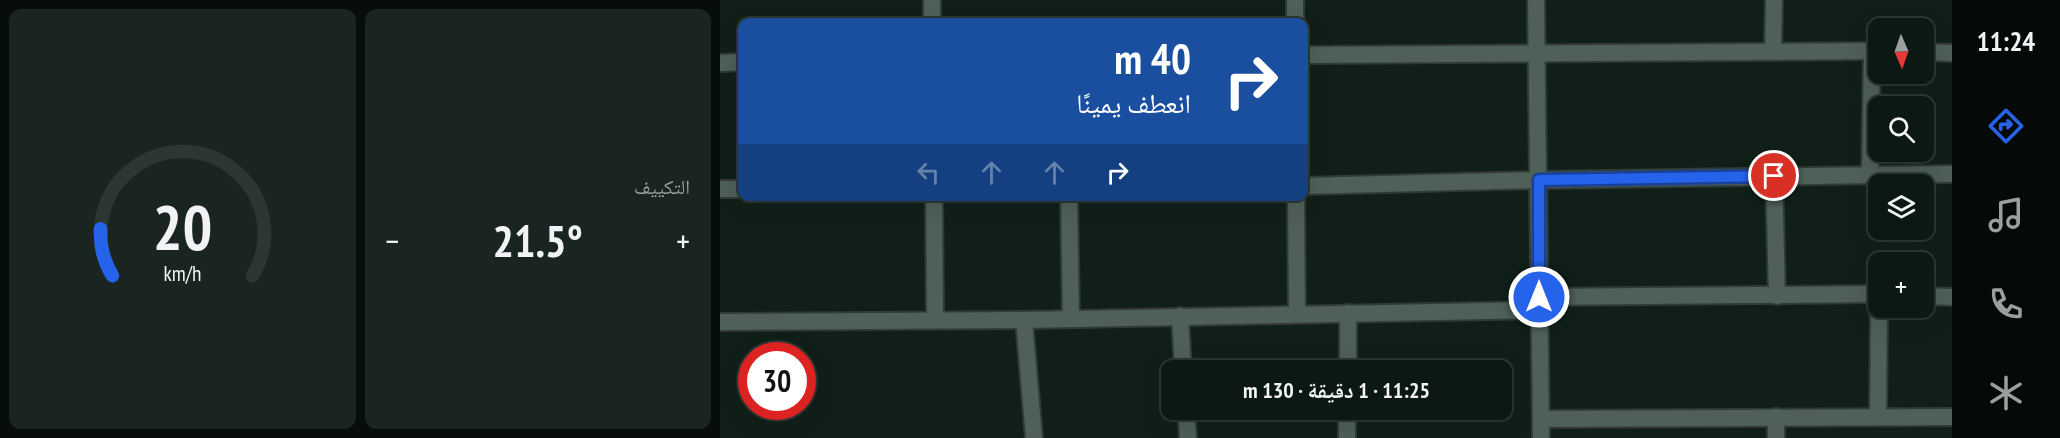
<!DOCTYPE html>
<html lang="ar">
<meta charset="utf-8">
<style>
body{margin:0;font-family:"PT Sans Narrow","Noto Naskh Arabic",sans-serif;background:#1a2521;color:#f1f3f6;direction:rtl;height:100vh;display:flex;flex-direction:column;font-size:22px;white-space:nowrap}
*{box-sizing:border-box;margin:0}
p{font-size:20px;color:#9aa0a0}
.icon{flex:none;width:33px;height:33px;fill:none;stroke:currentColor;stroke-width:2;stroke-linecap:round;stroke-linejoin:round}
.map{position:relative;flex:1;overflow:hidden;direction:ltr}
.panel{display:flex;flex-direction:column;gap:9px;padding:9px;background:#070d0a;width:720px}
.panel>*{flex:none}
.hud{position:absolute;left:18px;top:18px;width:570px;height:183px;border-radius:12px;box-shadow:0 6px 24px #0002,0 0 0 2px #2c3733;direction:rtl;background:#1a4fa0;color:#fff;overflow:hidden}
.needle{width:39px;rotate:178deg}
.fabs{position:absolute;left:1148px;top:18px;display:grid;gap:12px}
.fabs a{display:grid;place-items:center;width:66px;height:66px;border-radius:12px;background:#0c1813;box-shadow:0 6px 24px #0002,0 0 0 2px #2c3733;font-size:30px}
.speed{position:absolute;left:18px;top:342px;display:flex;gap:12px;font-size:30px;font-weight:700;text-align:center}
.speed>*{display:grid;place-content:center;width:78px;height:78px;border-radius:50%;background:#0c1813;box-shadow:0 6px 24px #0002,0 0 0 2px #2c3733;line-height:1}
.speed .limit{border:9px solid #d22;background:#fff;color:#111}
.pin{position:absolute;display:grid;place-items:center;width:51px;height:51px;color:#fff;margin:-26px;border:3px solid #fff;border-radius:50%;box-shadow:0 2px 6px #0007}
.me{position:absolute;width:66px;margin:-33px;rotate:0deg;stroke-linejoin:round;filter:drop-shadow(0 0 4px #0008)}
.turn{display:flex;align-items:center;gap:21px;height:126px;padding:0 18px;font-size:27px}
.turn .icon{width:78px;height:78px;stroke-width:2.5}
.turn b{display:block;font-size:42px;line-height:51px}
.lanes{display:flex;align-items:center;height:57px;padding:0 18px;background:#0003;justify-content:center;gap:30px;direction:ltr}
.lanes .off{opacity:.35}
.big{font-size:45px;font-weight:700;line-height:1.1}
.panel .card{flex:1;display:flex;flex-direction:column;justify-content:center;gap:9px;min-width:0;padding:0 21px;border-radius:12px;background:#1a2521}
.panel .dial{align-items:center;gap:0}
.dial svg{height:156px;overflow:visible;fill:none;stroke:#2c3733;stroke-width:7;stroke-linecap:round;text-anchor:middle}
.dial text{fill:#f1f3f6;stroke:none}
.heat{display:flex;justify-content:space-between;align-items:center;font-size:33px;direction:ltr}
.panel .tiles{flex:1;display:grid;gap:9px;grid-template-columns:repeat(2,1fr)}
.trip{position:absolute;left:441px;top:360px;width:351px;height:60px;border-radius:12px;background:#0c1813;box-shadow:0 6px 24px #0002,0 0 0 2px #2c3733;font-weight:700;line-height:60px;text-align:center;direction:rtl}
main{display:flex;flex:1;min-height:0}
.tab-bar{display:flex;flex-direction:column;width:108px;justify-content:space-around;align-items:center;background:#050a08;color:#9aa0a0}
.tab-bar .icon{width:42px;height:42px}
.tab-bar .selected{color:#2563eb}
.tab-bar b{font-size:27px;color:#f1f3f6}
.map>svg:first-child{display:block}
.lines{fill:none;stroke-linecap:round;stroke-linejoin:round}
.minor-casing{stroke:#313b36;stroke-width:20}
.minor{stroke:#4e6058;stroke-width:16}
.route-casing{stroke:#184099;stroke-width:15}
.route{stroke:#2563eb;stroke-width:10}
</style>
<main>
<nav class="tab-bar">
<b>11:24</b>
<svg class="icon selected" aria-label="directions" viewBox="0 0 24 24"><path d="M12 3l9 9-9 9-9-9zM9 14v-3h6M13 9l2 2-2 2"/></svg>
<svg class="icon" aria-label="music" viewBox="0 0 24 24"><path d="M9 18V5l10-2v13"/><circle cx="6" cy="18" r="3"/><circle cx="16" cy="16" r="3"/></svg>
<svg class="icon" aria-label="phone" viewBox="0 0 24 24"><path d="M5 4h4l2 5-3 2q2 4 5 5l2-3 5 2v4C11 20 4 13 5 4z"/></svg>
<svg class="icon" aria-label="climate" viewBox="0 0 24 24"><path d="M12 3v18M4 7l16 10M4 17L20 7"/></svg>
</nav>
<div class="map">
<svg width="1232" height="438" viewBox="0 0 1232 438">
<rect width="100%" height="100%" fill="#102019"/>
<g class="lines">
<defs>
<g id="minor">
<path d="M 575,0 L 575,22"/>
<path d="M 816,0 L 821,438"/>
<path d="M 212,22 L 212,0"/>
<path d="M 1053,51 L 1054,0"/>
<path d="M 1203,52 L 1232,53"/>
<path d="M 584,55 L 1158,51"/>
<path d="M 0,63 L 22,62"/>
<path d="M 1150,174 L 1152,51"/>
<path d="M 1054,176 L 1057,296"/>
<path d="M 584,186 L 819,180 L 1232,174"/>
<path d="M 0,189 L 22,189"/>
<path d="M 214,196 L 215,320"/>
<path d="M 349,196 L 351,319"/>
<path d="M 576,196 L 577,313"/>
<path d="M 1203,296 L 1232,297"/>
<path d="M 819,297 L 1158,294"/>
<path d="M 460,316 L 463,370"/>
<path d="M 304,320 L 314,438"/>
<path d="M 0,322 L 304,320 L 820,310"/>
<path d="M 628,370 L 628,313"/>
<path d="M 466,410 L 468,438"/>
<path d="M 1158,417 L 1159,308"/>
<path d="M 821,419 L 1232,417"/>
<path d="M 627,438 L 627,410"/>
<path d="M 1056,438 L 1056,417"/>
</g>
</defs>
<use href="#minor" class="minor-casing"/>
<use href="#minor" class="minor"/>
</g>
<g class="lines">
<defs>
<path id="route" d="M 819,297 L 819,180 L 1054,176"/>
</defs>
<use href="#route" class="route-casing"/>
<use href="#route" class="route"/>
</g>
</svg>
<div class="fabs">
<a><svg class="needle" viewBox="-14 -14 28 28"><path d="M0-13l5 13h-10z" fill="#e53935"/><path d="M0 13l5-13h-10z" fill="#9aa0a0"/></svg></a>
<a><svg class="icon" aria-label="search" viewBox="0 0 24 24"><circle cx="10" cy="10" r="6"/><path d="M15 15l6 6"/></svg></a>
<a><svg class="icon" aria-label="layers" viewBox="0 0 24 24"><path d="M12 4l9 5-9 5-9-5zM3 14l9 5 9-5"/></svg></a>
<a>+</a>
</div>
<div class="speed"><div class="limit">30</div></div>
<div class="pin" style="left:1054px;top:176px;background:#d93025"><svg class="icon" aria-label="arrive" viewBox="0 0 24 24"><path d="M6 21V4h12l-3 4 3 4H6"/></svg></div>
<svg class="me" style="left:819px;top:297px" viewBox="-20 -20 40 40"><circle r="17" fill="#2563eb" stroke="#fff" stroke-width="3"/><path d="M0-11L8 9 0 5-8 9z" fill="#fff"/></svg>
<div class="trip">11:25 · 1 دقيقة · 130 m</div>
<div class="hud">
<div class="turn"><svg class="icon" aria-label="right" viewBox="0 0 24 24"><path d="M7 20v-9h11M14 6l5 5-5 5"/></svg><div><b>40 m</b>انعطف يمينًا</div></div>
<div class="lanes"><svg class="icon off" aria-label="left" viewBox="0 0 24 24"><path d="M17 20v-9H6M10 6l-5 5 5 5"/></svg><svg class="icon off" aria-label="ahead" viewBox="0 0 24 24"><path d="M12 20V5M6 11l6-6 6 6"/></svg><svg class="icon off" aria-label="ahead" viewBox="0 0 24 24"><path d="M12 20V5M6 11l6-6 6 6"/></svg><svg class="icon" aria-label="right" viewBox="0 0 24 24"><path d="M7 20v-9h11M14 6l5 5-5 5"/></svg></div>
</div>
</div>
<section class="panel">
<div class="tiles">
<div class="card"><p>التكييف</p>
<div class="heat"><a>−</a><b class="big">21.5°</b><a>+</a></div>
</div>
<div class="card dial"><svg viewBox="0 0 100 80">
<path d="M14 69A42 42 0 1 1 86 69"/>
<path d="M14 69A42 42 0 0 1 8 45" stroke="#2563eb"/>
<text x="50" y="56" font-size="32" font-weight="700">20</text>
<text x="50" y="72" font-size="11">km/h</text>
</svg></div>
</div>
</section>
</main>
